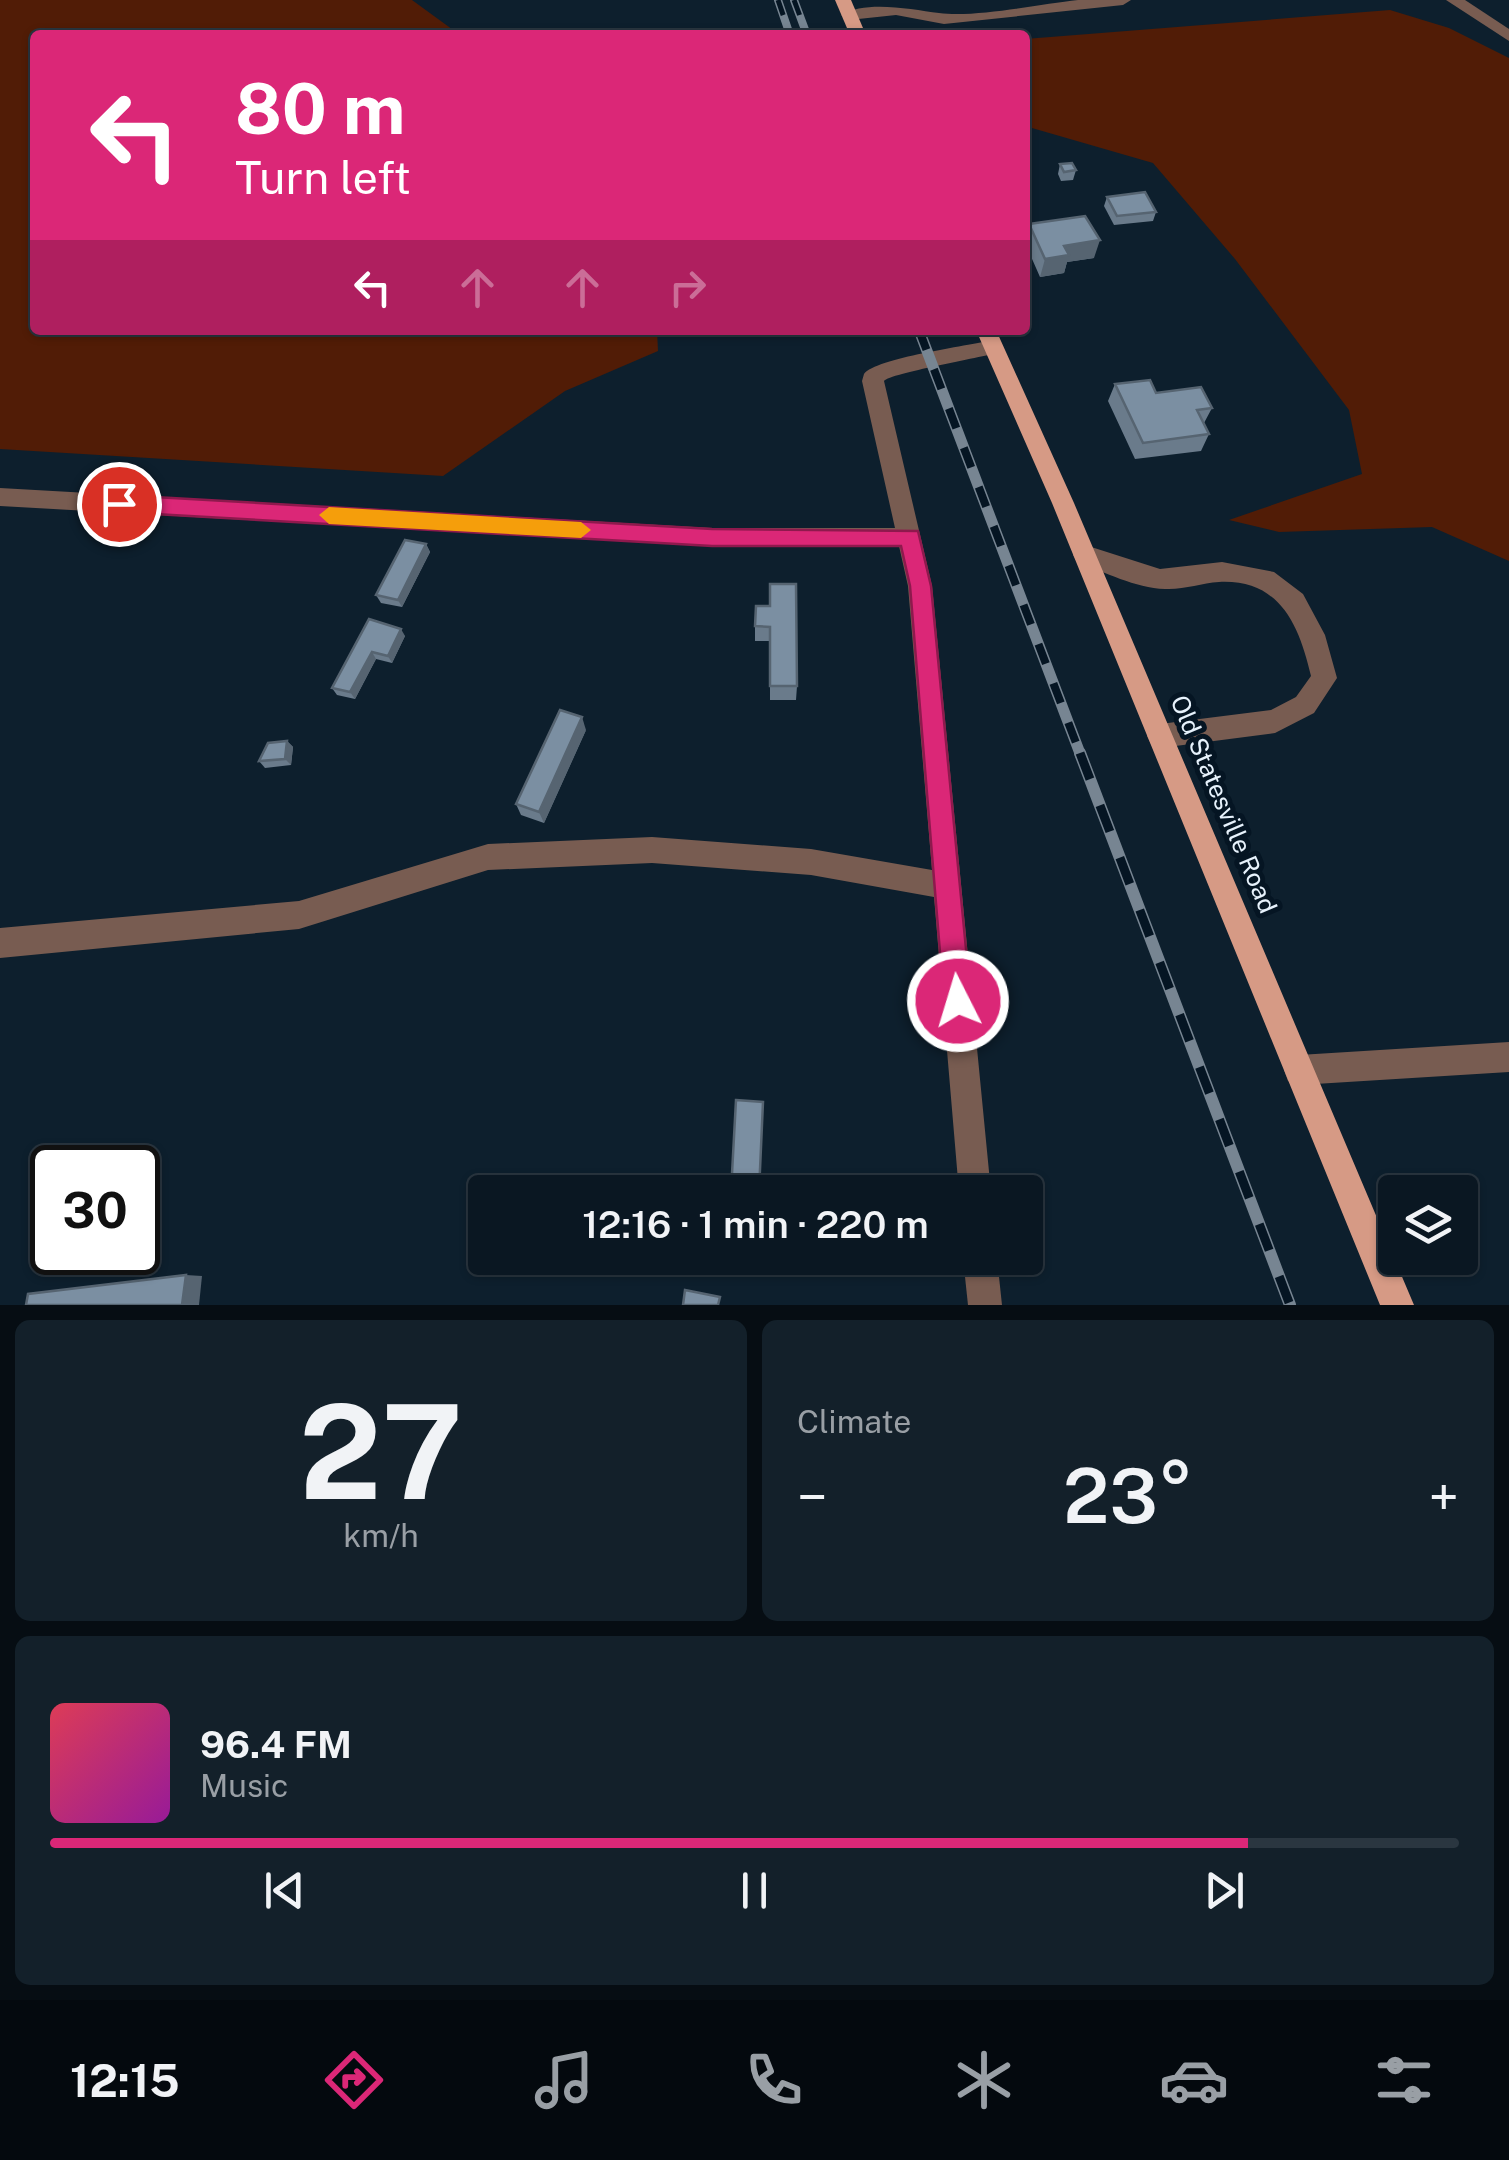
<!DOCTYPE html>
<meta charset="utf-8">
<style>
body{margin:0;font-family:"Public Sans",sans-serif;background:#13202a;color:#f1f3f6;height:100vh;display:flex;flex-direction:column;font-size:38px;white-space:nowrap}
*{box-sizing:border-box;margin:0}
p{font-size:32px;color:#999fa5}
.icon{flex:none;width:55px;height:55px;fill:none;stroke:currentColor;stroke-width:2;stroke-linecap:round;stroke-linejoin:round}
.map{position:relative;height:1305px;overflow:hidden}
.sheet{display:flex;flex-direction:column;gap:15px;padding:15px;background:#060d13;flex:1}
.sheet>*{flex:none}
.top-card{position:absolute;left:30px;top:30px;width:1000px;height:305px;border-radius:10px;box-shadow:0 2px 8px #0004,0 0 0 2px #2a3640;background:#db2777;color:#fff;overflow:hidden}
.tools{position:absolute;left:1378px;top:1175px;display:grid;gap:20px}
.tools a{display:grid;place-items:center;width:100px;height:100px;border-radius:10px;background:#0a1722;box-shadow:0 2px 8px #0004,0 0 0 2px #2a3640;font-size:50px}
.speed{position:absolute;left:30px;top:1145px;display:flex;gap:20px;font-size:50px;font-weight:700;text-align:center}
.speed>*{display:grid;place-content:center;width:130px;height:130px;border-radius:50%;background:#0a1722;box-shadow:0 2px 8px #0004,0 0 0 2px #2a3640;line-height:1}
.speed .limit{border:5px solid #111;border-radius:15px;background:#fff;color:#111}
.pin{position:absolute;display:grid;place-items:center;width:85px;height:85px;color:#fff;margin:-42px;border:5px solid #fff;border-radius:50%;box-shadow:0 2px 10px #0007}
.me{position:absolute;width:110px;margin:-55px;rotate:355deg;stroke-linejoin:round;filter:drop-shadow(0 0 8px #0008)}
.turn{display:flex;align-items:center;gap:35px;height:210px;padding:0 40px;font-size:45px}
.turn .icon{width:130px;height:130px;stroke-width:2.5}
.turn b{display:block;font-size:70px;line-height:85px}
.lanes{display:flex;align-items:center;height:95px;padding:0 40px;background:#0003;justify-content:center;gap:50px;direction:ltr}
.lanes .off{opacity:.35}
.big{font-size:75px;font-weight:600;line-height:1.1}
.sheet .tile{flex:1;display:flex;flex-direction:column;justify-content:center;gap:15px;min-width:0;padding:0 35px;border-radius:15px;background:#13202a}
.sheet .dial{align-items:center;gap:0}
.dial b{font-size:130px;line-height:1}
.song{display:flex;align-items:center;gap:30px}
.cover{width:120px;height:120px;border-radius:15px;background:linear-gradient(135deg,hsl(350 70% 55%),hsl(300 70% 35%))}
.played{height:10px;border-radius:5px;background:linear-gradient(90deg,#db2777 85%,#2a3640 85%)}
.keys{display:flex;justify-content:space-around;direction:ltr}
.heat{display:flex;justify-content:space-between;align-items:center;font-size:55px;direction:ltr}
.sheet .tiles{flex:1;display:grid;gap:15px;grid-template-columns:1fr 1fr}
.tile:last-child{grid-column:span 2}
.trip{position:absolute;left:468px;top:1175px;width:575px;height:100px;border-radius:10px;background:#0a1722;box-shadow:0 2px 8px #0004,0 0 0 2px #2a3640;font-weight:600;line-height:100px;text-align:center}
.tabs{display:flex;height:160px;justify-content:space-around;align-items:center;background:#04090e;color:#999fa5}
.tabs .icon{width:70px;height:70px}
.tabs .on{color:#db2777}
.tabs b{font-size:45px;color:#f1f3f6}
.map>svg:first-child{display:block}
.green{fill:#511c06}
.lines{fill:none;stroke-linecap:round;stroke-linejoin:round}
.minor{fill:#785c51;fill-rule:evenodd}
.major{fill:#d69a85;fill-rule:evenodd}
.rail-far2-casing{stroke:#778592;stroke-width:8}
.rail-far1-casing{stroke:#778592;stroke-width:11}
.rail-casing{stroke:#778592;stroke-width:12}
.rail-far2{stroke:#051523;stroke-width:5;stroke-dasharray:16;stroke-linecap:butt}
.rail-far1{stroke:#051523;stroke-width:8;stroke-dasharray:21;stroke-linecap:butt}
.rail{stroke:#051523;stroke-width:9;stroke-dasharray:28;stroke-linecap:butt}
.wall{fill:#6a7b8b}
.shaded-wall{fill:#566471}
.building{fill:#7b8fa2;stroke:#566471;stroke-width:2.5}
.route{fill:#db2777;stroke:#8e194d;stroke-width:2.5}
.slow{fill:#f59e0b}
.labels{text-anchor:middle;stroke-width:10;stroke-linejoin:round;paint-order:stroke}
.street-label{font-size:25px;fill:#e7f2fc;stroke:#051523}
</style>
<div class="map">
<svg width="1509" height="1305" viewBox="0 0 1509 1305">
<rect width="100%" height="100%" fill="#0d1f2d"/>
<g class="green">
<path d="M 0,0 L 412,0 L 460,35 L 35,35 L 35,330 L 657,330 L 658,351 L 565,391 L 443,476 L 0,449 Z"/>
<path d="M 1390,10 L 1449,28 L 1509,58 L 1509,561 L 1432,527 L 1279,532 L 1229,520 L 1362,474 L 1349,410 L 1235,259 L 1153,163 L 1025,126 L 1025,39 Z"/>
</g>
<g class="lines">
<g class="minor">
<path d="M 1078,0 L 1131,0 L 1123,5 L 944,24 L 896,15 L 849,20 L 841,15 C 866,0 910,9 939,13 C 975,18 1040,4 1078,0 Z"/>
<path d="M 1446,0 L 1465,0 L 1509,29 L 1509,41 Z"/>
<path d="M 993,340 L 1000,342 L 1000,352 C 980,358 891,373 884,381 L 932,586 L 991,1192 L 959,1192 L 934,897 L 811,875 L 652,863 L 488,870 L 299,929 L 0,958 L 0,928 L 299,901 L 488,844 L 652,837 L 811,849 L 932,870 L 908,586 L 899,546 L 712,546 L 0,506 L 0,488 L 712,528 L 895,528 L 862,381 L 864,374 C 876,358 967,346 993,340 Z"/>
<path d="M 1085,545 L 1160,569 L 1222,562 L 1274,572 L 1303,594 L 1325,635 L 1337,678 L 1314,713 L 1275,733 L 1160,748 L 1151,744 L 1147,736 L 1151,728 L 1160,724 L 1271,710 L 1296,697 L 1311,676 C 1299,625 1280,579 1219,582 C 1201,583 1184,590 1165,589 C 1135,588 1105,572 1077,562 L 1073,555 Z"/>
<path d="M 1509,1042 L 1509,1072 L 1299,1085 L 1288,1081 L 1284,1070 L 1288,1059 L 1299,1055 Z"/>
<path d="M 963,1258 L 997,1258 L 1002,1305 L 968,1305 Z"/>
</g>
<g class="major">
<path d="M 835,0 L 851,0 L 866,35 L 850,35 Z"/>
<path d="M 976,330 L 996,330 L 1074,503 L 1414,1305 L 1380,1305 L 1052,503 Z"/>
</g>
<defs>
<g id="rail-far2">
<path d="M 778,0 L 790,35"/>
<path d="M 794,0 L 807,35"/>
</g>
<path id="rail-far1" d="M 919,330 L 1081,756"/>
<path id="rail" d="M 1080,753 L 1290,1305"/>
</defs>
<use href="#rail-far2" class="rail-far2-casing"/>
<use href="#rail-far1" class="rail-far1-casing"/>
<use href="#rail" class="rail-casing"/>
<use href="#rail-far2" class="rail-far2"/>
<use href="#rail-far1" class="rail-far1"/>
<use href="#rail" class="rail"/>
</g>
<g class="wall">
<path d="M 1060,164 L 1076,170 L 1073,180 L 1061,181 L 1058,174 Z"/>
<path d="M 1107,197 L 1156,212 L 1153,221 L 1114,225 L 1104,206 Z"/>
<path d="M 1029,224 L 1094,258 L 1067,262 L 1064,273 L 1040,277 L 1025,243 Z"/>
<path d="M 1115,384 L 1156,393 L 1212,408 L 1204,423 L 1209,434 L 1201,451 L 1135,459 L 1108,401 Z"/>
<path d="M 426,544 L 430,552 L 402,607 L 381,603 L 376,595 Z"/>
<path d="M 770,606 L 797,686 L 796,700 L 770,700 L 770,641 L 755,641 L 755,626 Z"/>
<path d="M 369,619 L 405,636 L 392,663 L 376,659 L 355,699 L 337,695 L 332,688 Z"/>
<path d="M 586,730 L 544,823 L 521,815 L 516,804 Z"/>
<path d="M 287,741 L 293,747 L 291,765 L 265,768 L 259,761 Z"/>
</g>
<g class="shaded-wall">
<path d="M 1100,240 L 1094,258 L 1067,262 L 1064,273 L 1040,277 L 1045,259 L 1064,246 Z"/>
<path d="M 426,544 L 430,552 L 402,607 L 398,600 Z"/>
<path d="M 401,629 L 405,636 L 392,663 L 388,656 Z"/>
<path d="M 372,652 L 376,659 L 355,699 L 350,692 Z"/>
<path d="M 582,717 L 586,730 L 544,823 L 539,812 Z"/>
<path d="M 287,741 L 293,747 L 291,765 L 285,759 Z"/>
<path d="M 186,1275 L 202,1276 L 199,1305 L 182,1305 Z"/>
</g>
<g class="building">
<path d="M 1072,163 L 1076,170 L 1064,172 L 1060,164 Z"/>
<path d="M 1145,192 L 1156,212 L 1117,216 L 1107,197 Z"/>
<path d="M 1085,216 L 1100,240 L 1064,246 L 1069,255 L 1045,259 L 1029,224 Z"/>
<path d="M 1150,380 L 1156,393 L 1201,387 L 1212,408 L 1197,410 L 1209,434 L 1143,443 L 1115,384 Z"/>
<path d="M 405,540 L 426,544 L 398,600 L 376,595 Z"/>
<path d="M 770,584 L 796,584 L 797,686 L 770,686 L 770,627 L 755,626 L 756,606 L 770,606 Z"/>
<path d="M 369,619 L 401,629 L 388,656 L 372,652 L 350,692 L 332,688 Z"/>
<path d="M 560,710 L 582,717 L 539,812 L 516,804 Z"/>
<path d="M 287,741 L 285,759 L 259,761 L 268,743 Z"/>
<path d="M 736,1100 L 763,1102 L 759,1192 L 731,1192 Z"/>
<path d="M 727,1258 L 757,1258 L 757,1269 L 727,1267 Z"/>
<path d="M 186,1275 L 182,1305 L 26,1305 L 28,1294 Z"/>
<path d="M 685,1290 L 720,1297 L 718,1305 L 683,1305 Z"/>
</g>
<path class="route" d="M 119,495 L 712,529 L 918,531 L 931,586 L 971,1001 L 967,1011 L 958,1015 L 948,1011 L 944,1001 L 910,586 L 901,546 L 712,546 L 119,512 L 108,504 Z"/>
<path class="slow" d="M 329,507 L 581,522 L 591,530 L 581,538 L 329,524 L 319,515 Z"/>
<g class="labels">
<g class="street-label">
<text transform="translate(1224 804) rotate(67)" y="9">Old Statesville Road</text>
</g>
</g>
</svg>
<div class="tools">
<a><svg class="icon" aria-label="layers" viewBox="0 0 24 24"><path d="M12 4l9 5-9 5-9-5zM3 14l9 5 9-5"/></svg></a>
</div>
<div class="speed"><div class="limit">30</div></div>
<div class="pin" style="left:119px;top:504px;background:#d93025"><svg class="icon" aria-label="arrive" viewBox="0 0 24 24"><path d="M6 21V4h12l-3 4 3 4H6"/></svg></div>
<svg class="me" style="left:958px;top:1001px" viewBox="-20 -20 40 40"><circle r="17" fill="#db2777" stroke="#fff" stroke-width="3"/><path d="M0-11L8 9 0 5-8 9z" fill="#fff"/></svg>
<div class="trip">12:16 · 1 min · 220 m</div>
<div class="top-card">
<div class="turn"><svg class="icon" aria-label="left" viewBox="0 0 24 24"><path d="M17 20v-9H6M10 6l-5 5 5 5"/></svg><div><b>80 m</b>Turn left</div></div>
<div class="lanes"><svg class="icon" aria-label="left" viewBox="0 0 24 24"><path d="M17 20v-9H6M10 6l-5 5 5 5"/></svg><svg class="icon off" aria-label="ahead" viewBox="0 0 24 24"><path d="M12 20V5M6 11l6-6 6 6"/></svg><svg class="icon off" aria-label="ahead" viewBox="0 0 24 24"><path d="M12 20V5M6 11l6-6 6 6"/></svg><svg class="icon off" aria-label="right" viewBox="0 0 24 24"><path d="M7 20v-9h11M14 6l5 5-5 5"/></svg></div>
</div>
</div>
<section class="sheet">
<div class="tiles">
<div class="tile dial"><b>27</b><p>km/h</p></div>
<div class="tile"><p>Climate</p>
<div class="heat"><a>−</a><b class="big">23°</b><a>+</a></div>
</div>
<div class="tile">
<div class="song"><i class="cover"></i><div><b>96.4 FM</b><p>Music</p></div></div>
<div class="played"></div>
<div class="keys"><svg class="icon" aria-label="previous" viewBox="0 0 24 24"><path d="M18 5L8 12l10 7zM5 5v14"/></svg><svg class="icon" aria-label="pause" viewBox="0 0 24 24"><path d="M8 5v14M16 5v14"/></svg><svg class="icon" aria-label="next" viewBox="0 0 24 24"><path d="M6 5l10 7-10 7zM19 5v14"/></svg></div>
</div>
</div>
</section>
<nav class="tabs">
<b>12:15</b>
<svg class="icon on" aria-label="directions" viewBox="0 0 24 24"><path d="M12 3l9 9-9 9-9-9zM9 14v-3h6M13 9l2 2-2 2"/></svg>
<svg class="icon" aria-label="music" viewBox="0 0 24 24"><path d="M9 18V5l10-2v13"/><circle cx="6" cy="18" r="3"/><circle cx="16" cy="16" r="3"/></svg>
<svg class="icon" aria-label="phone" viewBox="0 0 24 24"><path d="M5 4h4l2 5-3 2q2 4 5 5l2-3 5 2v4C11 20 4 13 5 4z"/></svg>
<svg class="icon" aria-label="climate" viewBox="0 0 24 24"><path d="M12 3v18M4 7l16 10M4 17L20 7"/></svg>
<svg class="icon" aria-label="car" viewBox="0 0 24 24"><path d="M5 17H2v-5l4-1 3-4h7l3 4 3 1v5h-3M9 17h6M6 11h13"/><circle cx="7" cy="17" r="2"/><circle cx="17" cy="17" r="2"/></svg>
<svg class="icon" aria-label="filters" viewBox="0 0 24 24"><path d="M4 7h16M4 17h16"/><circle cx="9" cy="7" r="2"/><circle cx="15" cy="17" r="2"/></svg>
</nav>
